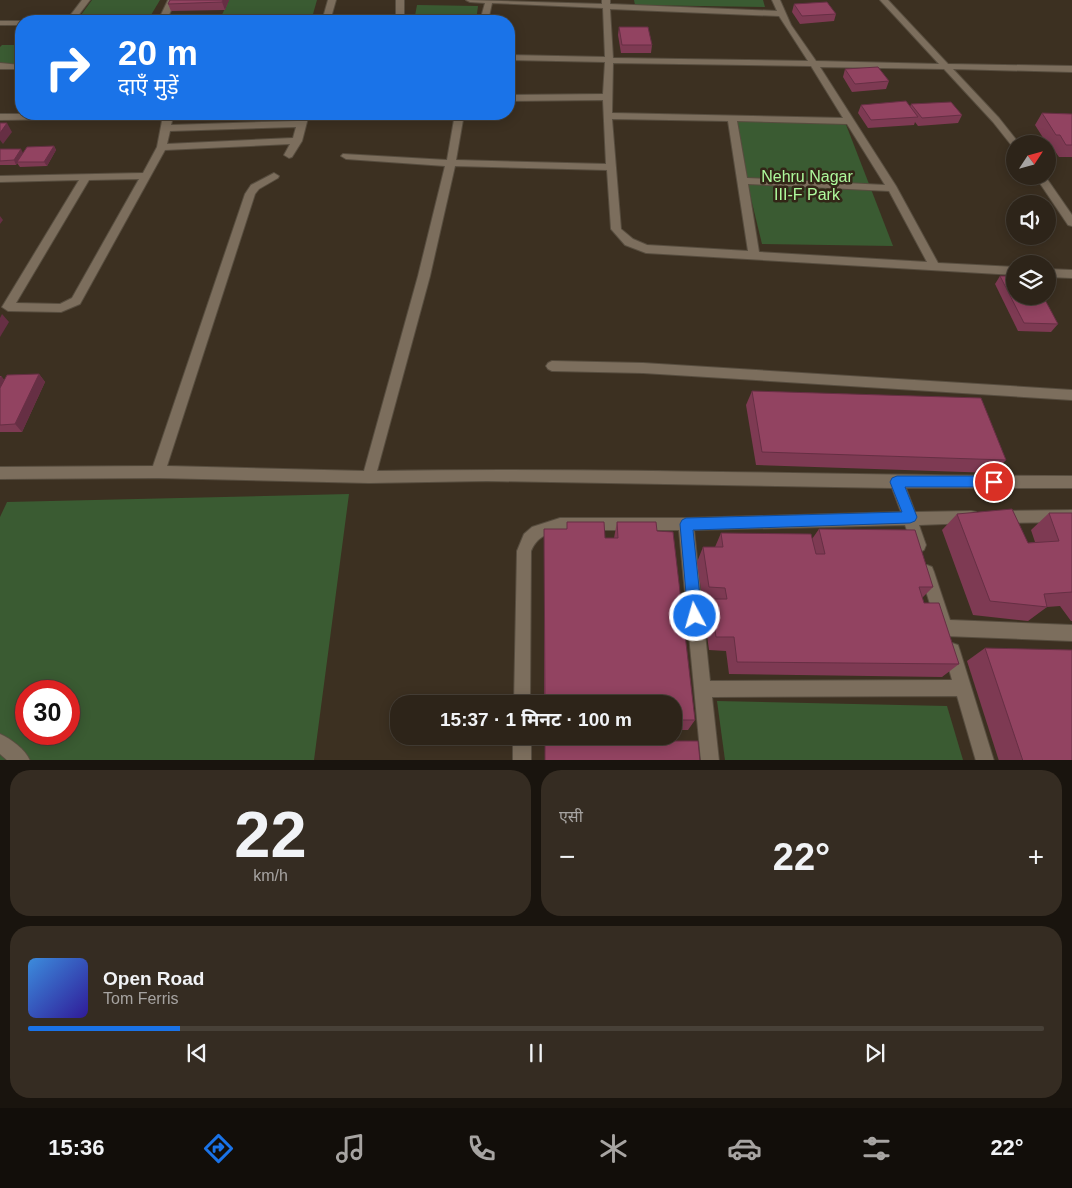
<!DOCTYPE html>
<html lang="hi">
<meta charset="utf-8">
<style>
body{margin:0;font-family:Arial,"Noto Sans Devanagari",sans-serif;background:#352c22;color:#f1f3f6;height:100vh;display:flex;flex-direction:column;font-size:19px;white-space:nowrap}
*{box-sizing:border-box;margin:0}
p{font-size:16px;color:#a7a4a2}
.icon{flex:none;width:28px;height:28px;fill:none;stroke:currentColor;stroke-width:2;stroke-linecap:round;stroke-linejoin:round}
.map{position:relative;height:760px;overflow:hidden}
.drawer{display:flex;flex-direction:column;gap:10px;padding:10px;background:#19140e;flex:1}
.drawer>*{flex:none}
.hud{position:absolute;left:15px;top:15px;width:500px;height:105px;border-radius:20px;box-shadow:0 2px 12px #0003,0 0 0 1px #484138;background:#1a73e8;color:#fff;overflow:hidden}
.needle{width:32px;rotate:54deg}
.fabs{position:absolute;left:1006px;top:135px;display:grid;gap:10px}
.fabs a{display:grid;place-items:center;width:50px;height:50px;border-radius:50%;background:#2d2419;box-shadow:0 2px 12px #0003,0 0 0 1px #484138;font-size:25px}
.speed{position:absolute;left:15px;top:680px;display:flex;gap:10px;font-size:25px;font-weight:700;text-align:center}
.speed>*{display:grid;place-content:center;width:65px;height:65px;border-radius:50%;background:#2d2419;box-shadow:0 2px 12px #0003,0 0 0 1px #484138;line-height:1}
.speed .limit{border:8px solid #d22;background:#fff;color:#111}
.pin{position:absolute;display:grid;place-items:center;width:42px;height:42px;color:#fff;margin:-21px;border:2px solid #fff;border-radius:50%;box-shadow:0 1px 5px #0007}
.me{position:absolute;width:55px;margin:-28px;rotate:354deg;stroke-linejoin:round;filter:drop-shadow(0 0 4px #0008)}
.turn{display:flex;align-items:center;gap:18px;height:105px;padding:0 20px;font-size:22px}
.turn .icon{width:65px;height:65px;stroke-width:2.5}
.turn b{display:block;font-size:35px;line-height:42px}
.big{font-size:38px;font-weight:700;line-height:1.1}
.drawer .widget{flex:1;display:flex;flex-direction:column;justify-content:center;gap:8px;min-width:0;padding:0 18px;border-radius:20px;background:#352c22}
.drawer .dial{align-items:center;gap:0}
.dial b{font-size:65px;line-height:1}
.song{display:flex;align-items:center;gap:15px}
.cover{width:60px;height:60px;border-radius:8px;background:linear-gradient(135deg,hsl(210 70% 55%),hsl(250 70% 35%))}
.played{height:5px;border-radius:2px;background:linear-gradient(90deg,#1a73e8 15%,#484138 15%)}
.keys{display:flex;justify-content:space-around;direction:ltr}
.heat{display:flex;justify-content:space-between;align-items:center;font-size:28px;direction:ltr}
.drawer .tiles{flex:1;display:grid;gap:10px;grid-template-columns:1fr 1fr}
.widget:last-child{grid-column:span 2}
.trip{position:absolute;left:390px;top:695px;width:292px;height:50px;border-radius:20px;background:#2d2419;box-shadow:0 2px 12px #0003,0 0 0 1px #484138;font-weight:700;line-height:50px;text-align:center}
.menu{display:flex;height:80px;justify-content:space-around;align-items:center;background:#120e0a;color:#a7a4a2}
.menu .icon{width:35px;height:35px}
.menu .on{color:#1a73e8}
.menu b{font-size:22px;color:#f1f3f6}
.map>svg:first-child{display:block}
.green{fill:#3a5b32;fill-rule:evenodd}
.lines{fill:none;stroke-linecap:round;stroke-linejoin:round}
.minor-casing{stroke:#574d3f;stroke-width:2}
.minor{fill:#7c6e5d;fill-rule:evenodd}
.wall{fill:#7e3a53}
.shaded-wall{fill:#662f44}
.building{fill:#924361;stroke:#662f44}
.route{fill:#1a73e8;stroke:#114b97}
.labels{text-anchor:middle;stroke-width:5;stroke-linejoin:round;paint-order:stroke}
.park-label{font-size:16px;fill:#aef99c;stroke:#322617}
</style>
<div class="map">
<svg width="1072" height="761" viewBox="0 0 1072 761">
<rect width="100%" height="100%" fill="#3c3021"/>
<g class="green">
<path d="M 92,0 L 160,0 L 151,15 L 81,15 Z"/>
<path d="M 229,0 L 317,0 L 311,21 L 219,21 Z"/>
<path d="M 634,0 L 763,0 L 765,7 L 635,5 Z"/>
<path d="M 417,5 L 478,6 L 476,21 L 414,21 Z"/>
<path d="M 2,45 L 21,45 L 21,64 L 0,64 L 0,47 Z"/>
<path d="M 732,120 L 845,122 L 893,246 L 762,244 Z"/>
<path d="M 349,494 L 314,760 L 0,761 L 0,517 L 7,502 ZM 26,691 L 69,691 L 69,734 L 26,734 Z"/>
<path d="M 717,701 L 947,706 L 963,760 L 725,760 Z"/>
</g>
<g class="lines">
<defs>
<g id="minor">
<path d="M 82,0 L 90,0 L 74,21 L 66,21 Z"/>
<path d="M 168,0 L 176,0 L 166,21 L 158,21 Z"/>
<path d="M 328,0 L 336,0 L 330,21 L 322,21 Z"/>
<rect x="396" y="0" width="8" height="21"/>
<path d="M 466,0 L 602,4 L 602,0 L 610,0 L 610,4 L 777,11 L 772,0 L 780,0 L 791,25 L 816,61 L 939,64 L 880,0 L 888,0 L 948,64 L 1072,66 L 1072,72 L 953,69 L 999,118 L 1018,142 L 1020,144 L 1015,144 L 1015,147 L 1012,146 L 993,122 L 944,69 L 820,67 L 896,186 L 938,263 L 1015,267 L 1015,275 L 646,253 L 625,245 L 611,229 L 607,170 L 455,166 L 430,276 L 377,471 C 609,467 841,476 1072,476 L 1072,488 L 906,488 L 915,512 L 971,511 L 976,512 L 978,517 L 976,522 L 971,523 L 919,525 L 926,545 L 924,550 L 919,552 L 914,550 L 905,525 L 694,530 L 710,681 L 952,680 L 944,651 L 946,645 L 952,643 L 958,645 L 960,651 L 994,761 L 976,761 L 957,696 L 712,697 L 719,761 L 701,761 L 679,530 L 560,530 C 546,534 537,537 531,551 L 530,704 L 514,704 L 517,551 L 524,534 L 532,527 L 560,518 L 686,518 L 901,512 L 892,488 L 487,481 L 369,483 L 158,478 L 0,479 L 0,467 L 153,466 L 245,194 L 251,185 L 274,173 L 279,176 L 278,178 L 259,189 L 255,194 L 167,466 L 364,471 L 418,276 L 445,166 L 346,159 L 341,156 L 343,154 L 447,160 L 455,114 L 464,114 L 456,160 L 606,164 L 603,100 L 509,101 L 509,95 L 603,94 L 605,62 L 509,60 L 509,55 L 605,57 L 603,8 L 492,3 L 488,21 L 480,21 L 485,3 L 470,2 ZM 610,9 L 779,16 L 808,61 L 613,58 ZM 613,63 L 811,66 L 843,118 L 612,113 ZM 612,119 L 728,121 L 748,251 L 647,245 L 633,239 L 621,229 ZM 737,121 L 847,124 L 885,185 L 747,178 ZM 748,184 L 889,191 L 927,262 L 759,252 Z"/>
<path d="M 0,21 L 24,21 L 21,21 L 21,25 L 0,25 Z"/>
<path d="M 0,63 L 21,65 L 21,69 L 0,69 Z"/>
<path d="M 0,114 L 158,114 L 166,115 L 172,121 L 171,125 L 297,121 L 300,114 L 309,114 L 302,141 L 292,157 L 289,158 L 284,155 L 290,144 L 165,150 L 80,304 L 61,312 L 8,311 L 2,307 L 79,180 L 0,182 L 0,176 L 143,173 L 157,147 L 162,121 L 160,119 L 144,118 L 0,120 ZM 296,127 L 293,138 L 167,144 L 170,131 ZM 139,179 L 72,298 L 60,304 L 16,303 L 89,180 Z"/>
<path d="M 1035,176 L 1045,176 L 1072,215 L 1072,226 L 1068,225 Z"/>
<path d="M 1048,269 L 1072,270 L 1072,278 L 1048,277 Z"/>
<path d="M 552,361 L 643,363 L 1072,390 L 1072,400 L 643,373 L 552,371 L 548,369 L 546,366 L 548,363 Z"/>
<path d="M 1072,510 L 1072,522 L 998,523 L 993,522 L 991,517 L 993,512 L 998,511 Z"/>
<path d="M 927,565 L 932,567 L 934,572 L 950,620 L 1072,625 L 1072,641 L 945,636 L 939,633 L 920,572 L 922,567 Z"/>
<path d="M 0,734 C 11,739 26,750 30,761 L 8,761 L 0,754 Z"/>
<rect x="513" y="736" width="18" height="25"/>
</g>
</defs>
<use href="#minor" class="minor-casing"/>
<use href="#minor" class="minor"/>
</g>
<g class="wall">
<path d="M 170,0 L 229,0 L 225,10 L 171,11 L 168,4 Z"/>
<path d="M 794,4 L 836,14 L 834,21 L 800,24 L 792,12 Z"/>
<path d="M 619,27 L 652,45 L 651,53 L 621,53 L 618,35 Z"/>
<path d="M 845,69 L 889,81 L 886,89 L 852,92 L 843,77 Z"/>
<path d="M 911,104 L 962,115 L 958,123 L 918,126 L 915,122 L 914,125 L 868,128 L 858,113 L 861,105 L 910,107 Z"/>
<path d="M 1042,113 L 1072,114 L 1072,157 L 1059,157 L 1052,147 L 1049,147 L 1048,144 L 1047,144 L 1035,125 Z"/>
<path d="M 353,114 L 396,114 L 354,117 Z"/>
<path d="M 54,146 L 56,150 L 47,166 L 20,167 L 17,163 L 16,165 L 0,165 L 0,149 L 23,153 Z"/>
<path d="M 1000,276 L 1058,324 L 1051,332 L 1018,331 L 995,284 Z"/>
<path d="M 39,374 L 45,382 L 22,432 L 0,432 L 0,376 L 1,376 L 4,380 Z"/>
<path d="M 752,391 L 1006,460 L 994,473 L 756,465 L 746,405 Z"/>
<path d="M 1049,513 L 1072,513 L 1072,621 L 1071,621 L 1060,606 L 1047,607 L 1028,621 L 973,615 L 942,530 L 957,514 L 1028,543 L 1035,542 L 1031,530 Z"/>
<path d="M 617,522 L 657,531 L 695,720 L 688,730 L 674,730 L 674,704 L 544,704 L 544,545 L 605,538 L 614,538 Z"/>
<path d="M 819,529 L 933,587 L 922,598 L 924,603 L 959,664 L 942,677 L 729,674 L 726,651 L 709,650 L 704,613 L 709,602 L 703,602 L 697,562 L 703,547 L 715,547 L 721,533 L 812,539 Z"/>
<path d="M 985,648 L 1072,761 L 999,761 L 967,661 Z"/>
</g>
<g class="shaded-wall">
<path d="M 223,0 L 229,0 L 225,10 L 222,2 Z"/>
<path d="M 7,123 L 12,132 L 3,144 L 0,140 L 0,133 Z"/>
<path d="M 54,146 L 56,150 L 47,166 L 44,162 Z"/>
<path d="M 21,149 L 23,153 L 16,165 L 14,160 Z"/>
<path d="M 0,216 L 3,220 L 0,224 Z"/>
<path d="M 2,314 L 9,322 L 0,337 L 0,318 Z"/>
<path d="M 39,374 L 45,382 L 22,432 L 15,424 Z"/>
<path d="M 1,376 L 8,384 L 0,396 L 0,378 Z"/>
</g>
<g class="building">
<path d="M 170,0 L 223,0 L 222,2 L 168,4 Z"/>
<path d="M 827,2 L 836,14 L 802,16 L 794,4 Z"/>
<path d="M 619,27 L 648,27 L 652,45 L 622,45 Z"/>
<path d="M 878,67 L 889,81 L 855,84 L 845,69 Z"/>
<path d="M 906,101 L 918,117 L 871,120 L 861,105 Z"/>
<path d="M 951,102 L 962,115 L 922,118 L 911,104 Z"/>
<path d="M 1042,113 L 1072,114 L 1072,145 L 1066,145 L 1060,135 L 1056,135 Z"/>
<path d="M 0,123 L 7,123 L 0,133 Z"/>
<path d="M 54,146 L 44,162 L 17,162 L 27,147 Z"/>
<path d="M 0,149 L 21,149 L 14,160 L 0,161 Z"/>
<path d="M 1000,276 L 1015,276 L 1015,296 L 1043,296 L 1058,324 L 1024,323 Z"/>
<path d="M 39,374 L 15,424 L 0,425 L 0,388 L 7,375 Z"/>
<path d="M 752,391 L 981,398 L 1006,460 L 762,452 Z"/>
<path d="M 1012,509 L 1028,543 L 1059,541 L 1049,513 L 1072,513 L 1072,592 L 1044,594 L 1047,607 L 990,601 L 957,514 Z"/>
<path d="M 567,522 L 604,522 L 605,538 L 618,538 L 617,522 L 656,522 L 657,531 L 673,532 L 695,720 L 674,720 L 674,704 L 545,704 L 544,529 L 567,529 Z"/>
<path d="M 819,529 L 915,530 L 933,587 L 919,587 L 924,603 L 939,603 L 959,664 L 737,662 L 734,637 L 716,637 L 711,599 L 727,599 L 725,588 L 709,587 L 703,547 L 723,547 L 721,533 L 811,534 L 816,554 L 825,554 Z"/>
<path d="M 985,648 L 1072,650 L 1072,761 L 1023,761 Z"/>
<path d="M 545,736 L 673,736 L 673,741 L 698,741 L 700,761 L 545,761 Z"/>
</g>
<path class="route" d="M 897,476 L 994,476 L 998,478 L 1000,482 L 998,486 L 994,487 L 905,487 L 917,517 L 915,521 L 910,523 L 693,530 L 702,616 L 700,620 L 695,622 L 690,620 L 688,616 L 680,524 L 682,520 L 686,518 L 902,512 L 890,482 L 892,478 Z"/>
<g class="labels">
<g class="park-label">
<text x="807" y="182">Nehru Nagar<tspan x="807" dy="18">III-F Park</tspan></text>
</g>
</g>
</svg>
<div class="fabs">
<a><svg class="needle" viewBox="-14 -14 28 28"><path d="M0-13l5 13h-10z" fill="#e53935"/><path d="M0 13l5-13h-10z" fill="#a7a4a2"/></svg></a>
<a><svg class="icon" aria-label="sound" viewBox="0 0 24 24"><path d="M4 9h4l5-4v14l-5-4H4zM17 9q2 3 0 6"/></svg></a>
<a><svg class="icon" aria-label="layers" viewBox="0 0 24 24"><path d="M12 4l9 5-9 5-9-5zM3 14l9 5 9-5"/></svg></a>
</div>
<div class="speed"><div class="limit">30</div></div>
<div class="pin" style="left:994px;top:482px;background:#d93025"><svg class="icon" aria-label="arrive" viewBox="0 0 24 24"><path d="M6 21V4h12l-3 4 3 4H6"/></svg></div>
<svg class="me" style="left:695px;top:616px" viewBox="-20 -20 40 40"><circle r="17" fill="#1a73e8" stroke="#fff" stroke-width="3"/><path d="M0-11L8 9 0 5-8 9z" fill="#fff"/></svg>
<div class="trip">15:37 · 1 मिनट · 100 m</div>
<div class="hud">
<div class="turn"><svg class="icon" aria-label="right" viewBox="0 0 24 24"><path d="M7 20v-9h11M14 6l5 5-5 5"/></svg><div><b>20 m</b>दाएँ मुड़ें</div></div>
</div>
</div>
<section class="drawer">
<div class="tiles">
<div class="widget dial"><b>22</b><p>km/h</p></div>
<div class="widget"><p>एसी</p>
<div class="heat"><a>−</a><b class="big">22°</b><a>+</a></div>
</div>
<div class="widget">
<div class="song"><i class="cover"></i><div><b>Open Road</b><p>Tom Ferris</p></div></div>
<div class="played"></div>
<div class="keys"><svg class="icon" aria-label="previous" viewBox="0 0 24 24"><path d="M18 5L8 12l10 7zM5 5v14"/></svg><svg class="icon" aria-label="pause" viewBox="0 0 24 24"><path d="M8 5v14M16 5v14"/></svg><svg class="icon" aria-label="next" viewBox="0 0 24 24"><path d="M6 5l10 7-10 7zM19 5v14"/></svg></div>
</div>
</div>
</section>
<nav class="menu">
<b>15:36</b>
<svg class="icon on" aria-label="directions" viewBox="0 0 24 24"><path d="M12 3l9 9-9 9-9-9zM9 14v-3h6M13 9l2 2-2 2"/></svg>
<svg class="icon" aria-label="music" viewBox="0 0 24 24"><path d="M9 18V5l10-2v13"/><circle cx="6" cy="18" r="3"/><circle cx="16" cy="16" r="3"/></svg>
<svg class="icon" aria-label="phone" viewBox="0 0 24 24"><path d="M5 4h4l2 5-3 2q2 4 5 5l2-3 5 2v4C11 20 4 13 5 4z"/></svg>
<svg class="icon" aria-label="climate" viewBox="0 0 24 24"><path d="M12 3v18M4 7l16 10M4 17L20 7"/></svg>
<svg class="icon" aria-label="car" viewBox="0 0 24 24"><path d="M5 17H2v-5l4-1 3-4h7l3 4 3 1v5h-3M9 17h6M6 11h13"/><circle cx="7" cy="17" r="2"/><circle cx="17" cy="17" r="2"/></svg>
<svg class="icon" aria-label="filters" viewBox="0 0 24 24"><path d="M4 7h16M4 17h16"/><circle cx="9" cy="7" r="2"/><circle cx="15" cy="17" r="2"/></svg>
<b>22°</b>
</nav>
